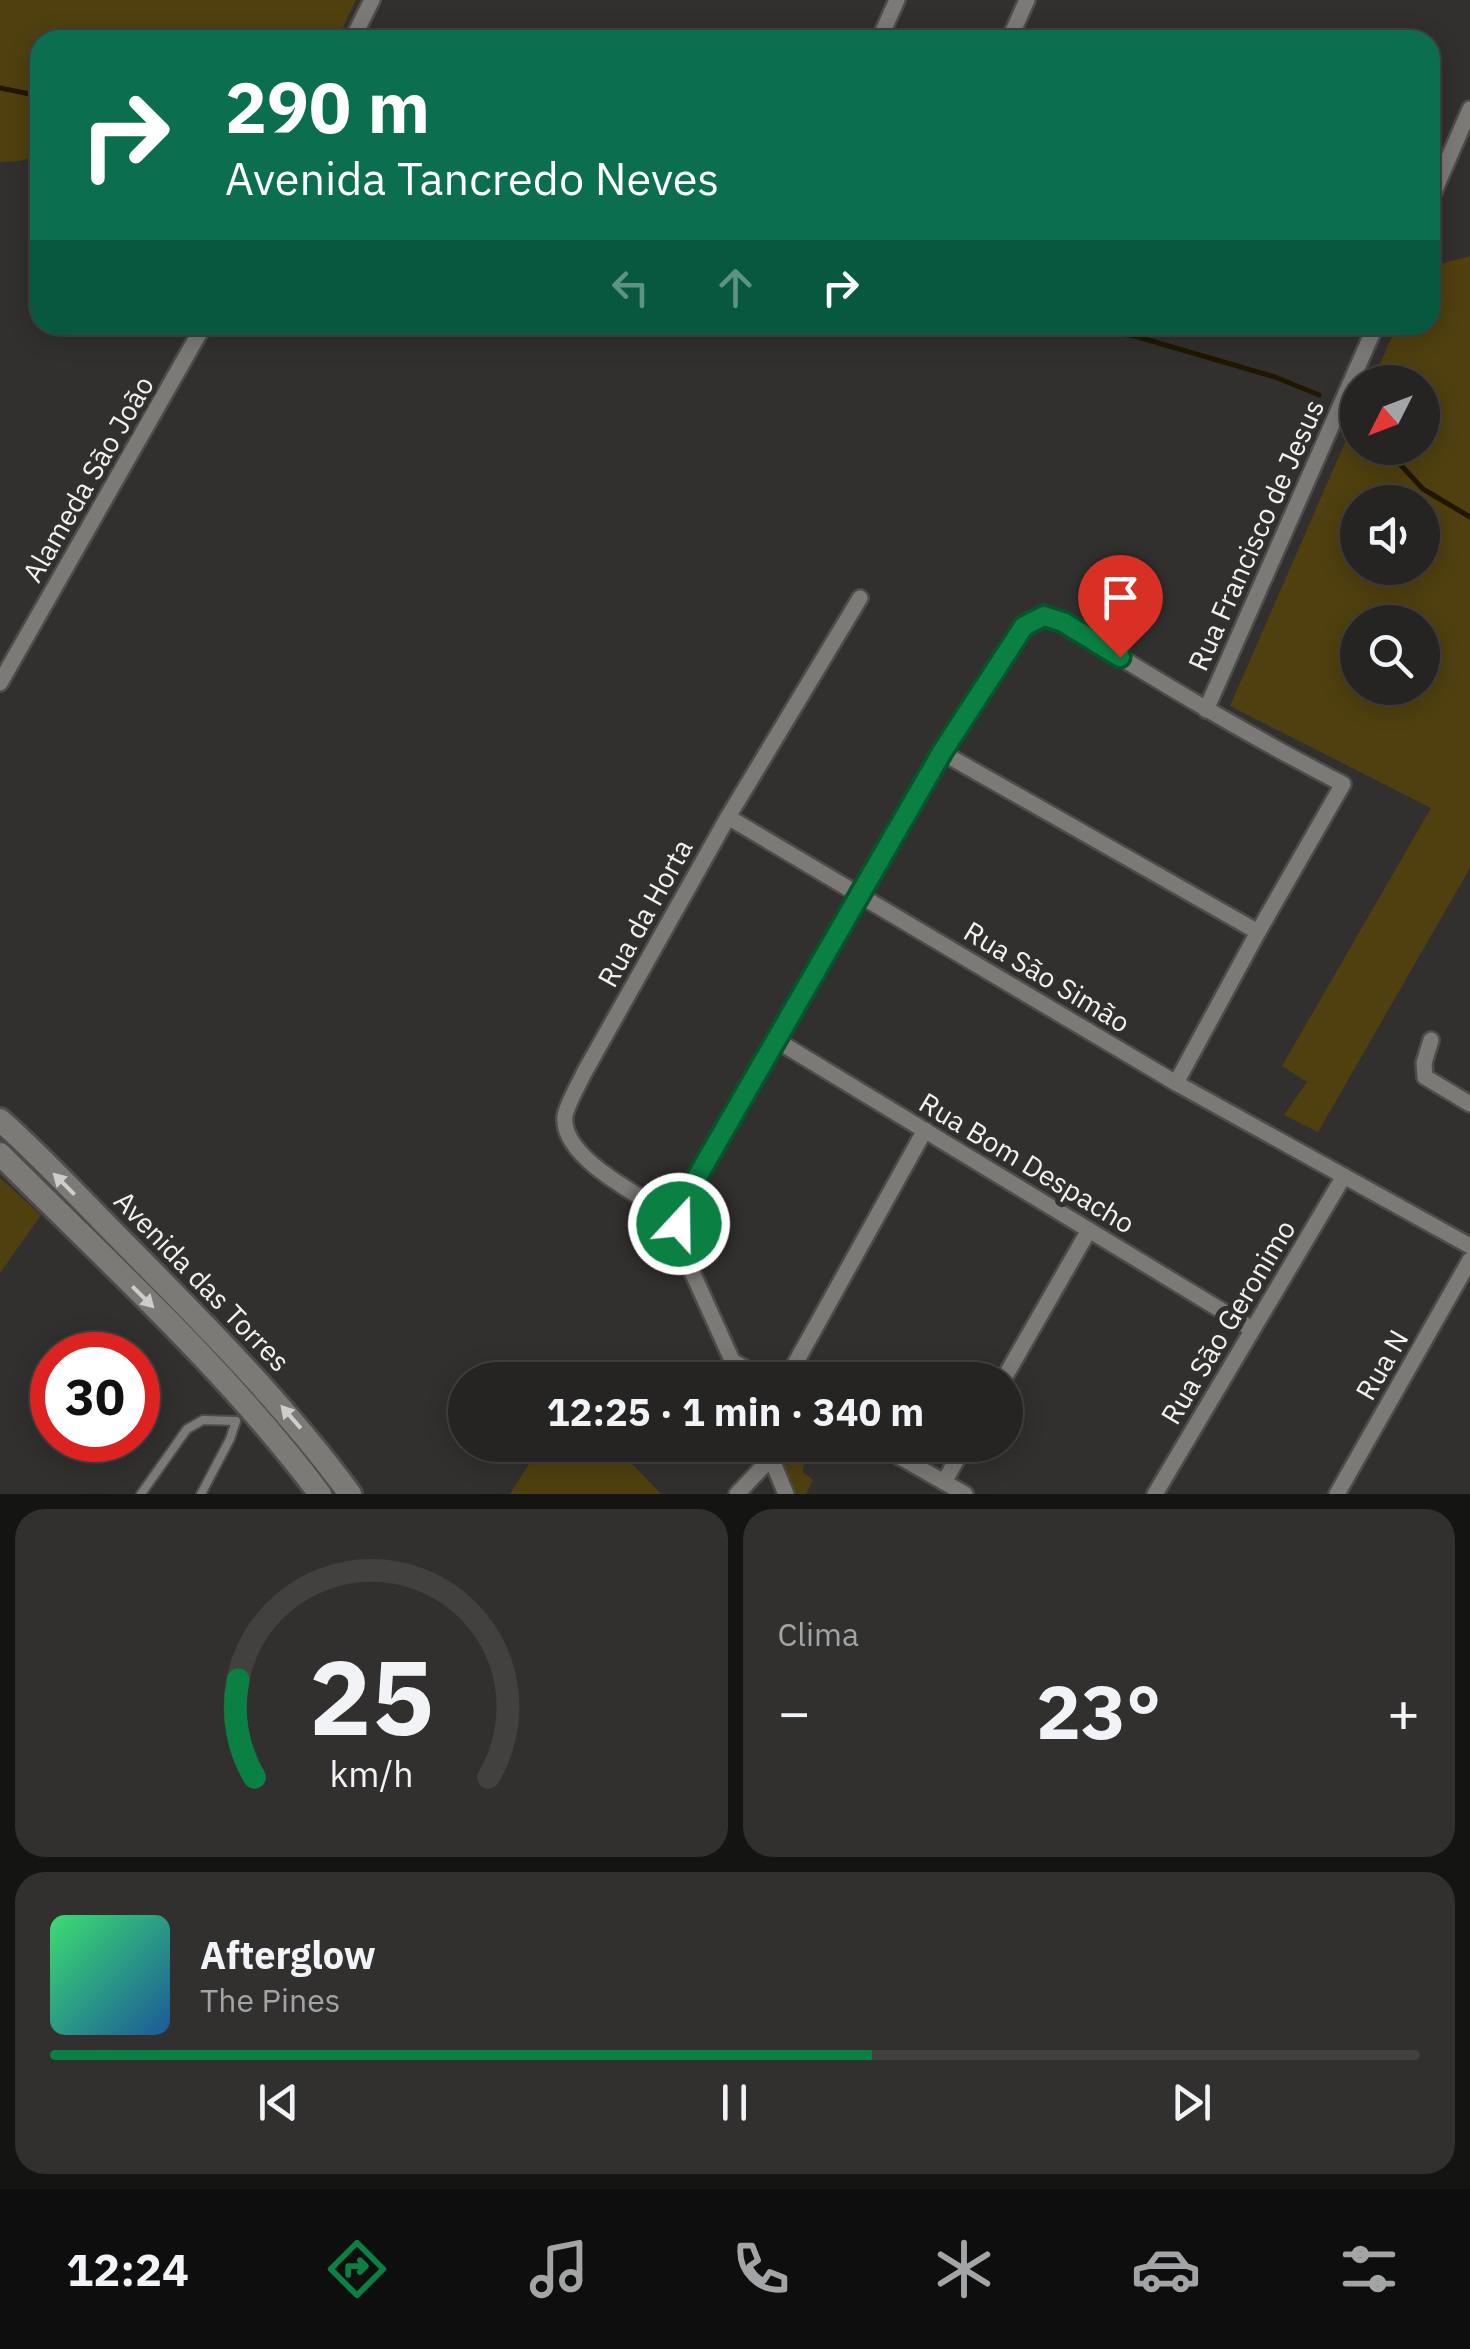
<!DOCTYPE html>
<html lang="pt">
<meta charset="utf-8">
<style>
body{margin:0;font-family:"IBM Plex Sans",sans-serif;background:#31302f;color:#f1f3f6;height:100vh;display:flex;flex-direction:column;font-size:38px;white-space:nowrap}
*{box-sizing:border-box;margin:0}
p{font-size:32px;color:#a3a4a5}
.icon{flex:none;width:55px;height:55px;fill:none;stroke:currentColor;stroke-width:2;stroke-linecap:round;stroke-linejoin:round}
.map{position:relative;height:1494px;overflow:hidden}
.details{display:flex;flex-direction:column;gap:15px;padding:15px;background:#141413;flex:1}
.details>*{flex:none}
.guide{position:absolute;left:30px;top:30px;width:1410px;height:305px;border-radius:30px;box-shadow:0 5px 25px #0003,0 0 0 2px #424140;background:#0b6e4f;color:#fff;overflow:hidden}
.needle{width:65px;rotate:228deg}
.buttons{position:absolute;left:1340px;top:365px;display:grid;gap:20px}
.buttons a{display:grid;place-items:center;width:100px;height:100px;border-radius:50%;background:#252422;box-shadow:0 5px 25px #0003,0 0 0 2px #424140;font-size:50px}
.speed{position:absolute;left:30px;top:1332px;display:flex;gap:20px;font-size:50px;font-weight:700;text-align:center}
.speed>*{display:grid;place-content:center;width:130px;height:130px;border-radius:50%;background:#252422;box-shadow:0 5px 25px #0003,0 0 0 2px #424140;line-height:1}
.speed .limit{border:15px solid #d22;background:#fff;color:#111}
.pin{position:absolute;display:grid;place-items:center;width:85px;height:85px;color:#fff;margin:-102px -42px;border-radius:50% 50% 50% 0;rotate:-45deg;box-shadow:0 0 10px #0007}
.pin .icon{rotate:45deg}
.me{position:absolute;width:110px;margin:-55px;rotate:21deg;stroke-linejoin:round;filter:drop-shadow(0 0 8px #0008)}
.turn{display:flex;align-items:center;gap:35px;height:210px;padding:0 30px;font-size:45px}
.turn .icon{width:130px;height:130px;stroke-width:2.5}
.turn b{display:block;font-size:70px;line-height:85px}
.lanes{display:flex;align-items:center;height:95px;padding:0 30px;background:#0003;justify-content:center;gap:50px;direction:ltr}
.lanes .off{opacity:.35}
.big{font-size:75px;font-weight:700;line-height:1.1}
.details .card{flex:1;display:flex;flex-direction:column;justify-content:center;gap:15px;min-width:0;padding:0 35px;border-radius:30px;background:#31302f}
.details .dial{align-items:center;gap:0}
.dial svg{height:260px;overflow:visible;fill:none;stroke:#424140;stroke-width:7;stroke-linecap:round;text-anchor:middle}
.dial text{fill:#f1f3f6;stroke:none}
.song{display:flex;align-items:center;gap:30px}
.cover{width:120px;height:120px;border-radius:15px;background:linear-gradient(135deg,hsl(140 70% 55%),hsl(210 70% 35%))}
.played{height:10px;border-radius:5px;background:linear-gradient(90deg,#0b8043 60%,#424140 60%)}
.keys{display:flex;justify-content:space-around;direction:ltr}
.heat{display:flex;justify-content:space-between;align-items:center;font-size:55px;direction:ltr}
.details .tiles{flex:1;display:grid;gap:15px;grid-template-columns:1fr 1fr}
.card:last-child{grid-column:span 2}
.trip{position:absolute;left:448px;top:1362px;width:575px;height:100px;border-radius:50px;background:#252422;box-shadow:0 5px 25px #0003,0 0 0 2px #424140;font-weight:700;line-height:100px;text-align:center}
.menu{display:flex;height:160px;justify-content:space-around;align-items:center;background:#0f0e0e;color:#a3a4a5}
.menu .icon{width:70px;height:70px}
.menu .selected{color:#0b8043}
.menu b{font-size:45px;color:#f1f3f6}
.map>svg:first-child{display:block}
.green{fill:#504010;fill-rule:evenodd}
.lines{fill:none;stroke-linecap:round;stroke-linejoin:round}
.stream{stroke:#211700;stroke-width:5}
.service-casing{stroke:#4d4c4a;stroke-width:12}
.minor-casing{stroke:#4d4c4a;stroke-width:20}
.secondary-casing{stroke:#4d4c4a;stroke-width:28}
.service{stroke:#7b7a77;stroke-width:8}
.minor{stroke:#7b7a77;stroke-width:15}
.secondary{stroke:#7b7a77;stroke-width:22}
.oneway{fill:#cecdcb}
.route-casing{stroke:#07532c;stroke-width:25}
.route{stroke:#0b8043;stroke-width:18}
.labels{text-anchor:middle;stroke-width:10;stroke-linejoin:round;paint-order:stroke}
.street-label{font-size:28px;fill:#f2f1ef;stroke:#31302e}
</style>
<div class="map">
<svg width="1470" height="1494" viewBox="0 0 1470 1494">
<rect width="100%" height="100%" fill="#31302e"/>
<g class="green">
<path d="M 0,0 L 356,0 L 337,40 L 40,40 L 40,154 L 20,161 L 0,162 Z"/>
<path d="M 1470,256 L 1470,868 L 1318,1132 L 1284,1115 L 1307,1082 L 1282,1066 L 1431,808 L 1230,706 L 1357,415 L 1358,448 L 1422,448 L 1422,382 L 1372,382 L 1397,325 L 1430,325 L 1430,267 ZM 1422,502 L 1422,568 L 1358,568 L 1358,502 ZM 1422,622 L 1422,688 L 1358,688 L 1358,622 Z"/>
<path d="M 0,1178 L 41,1215 L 0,1273 Z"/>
<path d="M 541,1445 L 560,1445 L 569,1456 L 580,1445 L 614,1445 L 661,1494 L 510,1494 Z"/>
<path d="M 775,1445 L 830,1445 L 804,1463 L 803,1472 L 813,1480 L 806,1494 L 797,1494 Z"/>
</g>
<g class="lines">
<g class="stream">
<path d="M 0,88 L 40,96"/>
<path d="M 955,325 L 1131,335 L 1275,377 L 1319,395"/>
<path d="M 1385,448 L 1423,489 L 1470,517"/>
</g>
<defs>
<g id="service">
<path d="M 141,1494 L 187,1429 L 203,1420 L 235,1421"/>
<path d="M 201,1494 L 230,1439 L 236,1421"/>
</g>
<g id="minor">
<path d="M 352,40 L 372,0"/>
<path d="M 879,40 L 897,0"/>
<path d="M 1009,40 L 1027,0"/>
<path d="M 1430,201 L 1470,109"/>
<path d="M 0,683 L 204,325"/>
<path d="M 1206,710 L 1376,325"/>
<path d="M 943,753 L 1258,932"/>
<path d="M 728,817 L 1176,1083 L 1470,1246"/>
<path d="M 776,1040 L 1252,1329"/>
<path d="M 1431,1040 L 1424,1063 L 1425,1077 L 1470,1104"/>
<path d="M 679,1224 L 669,1214 C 640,1196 560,1157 565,1116 C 567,1104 579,1084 584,1073 L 728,817 L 860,598"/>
<path d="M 734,1362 L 765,1380"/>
<path d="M 741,1380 L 693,1274 L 678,1231 L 680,1211 L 693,1184 L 943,753 L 1023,625 L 1043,616 L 1063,622 C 1155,679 1247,735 1343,784 L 1258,932 L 1176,1083"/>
<path d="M 786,1380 L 925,1130"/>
<path d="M 1003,1380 L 1089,1230"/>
<path d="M 879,1445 L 965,1494"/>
<path d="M 771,1458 L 786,1494"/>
<path d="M 944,1482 L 965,1445"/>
<path d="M 737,1494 L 771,1458 L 766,1445"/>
<path d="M 1155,1494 L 1344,1176"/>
<path d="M 1337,1494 L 1470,1260"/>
</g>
<g id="secondary">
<path d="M 0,1120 C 44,1159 84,1203 125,1244 C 204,1324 283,1403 350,1494"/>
<path d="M 0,1154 C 110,1264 227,1370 320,1494"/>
</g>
</defs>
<use href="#service" class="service-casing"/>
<use href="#minor" class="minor-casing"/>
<use href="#secondary" class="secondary-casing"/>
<use href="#service" class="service"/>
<use href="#minor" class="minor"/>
<use href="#secondary" class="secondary"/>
</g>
<defs><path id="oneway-solid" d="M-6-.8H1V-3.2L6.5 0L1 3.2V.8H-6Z" transform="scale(2.5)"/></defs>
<g class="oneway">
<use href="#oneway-solid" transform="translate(64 1184) rotate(-135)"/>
<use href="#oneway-solid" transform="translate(143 1297) rotate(45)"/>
<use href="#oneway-solid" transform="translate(291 1417) rotate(-131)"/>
</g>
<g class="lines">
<defs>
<path id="route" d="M 679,1224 L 680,1211 L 693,1184 L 942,752 L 1024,626 L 1044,616 L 1063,622 L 1120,657"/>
</defs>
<use href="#route" class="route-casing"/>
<use href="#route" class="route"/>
</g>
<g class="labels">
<g class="street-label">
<text transform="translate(88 479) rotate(-60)" y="10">Alameda São João</text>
<text transform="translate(1256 535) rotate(-66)" y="10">Rua Francisco de Jesus</text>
<text transform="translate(645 913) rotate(-61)" y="10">Rua da Horta</text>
<text transform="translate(1047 977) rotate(31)" y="10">Rua São Simão</text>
<text transform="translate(1027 1163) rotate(31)" y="10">Rua Bom Despacho</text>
<text transform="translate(202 1281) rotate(46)" y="10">Avenida das Torres</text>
<text transform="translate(1228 1322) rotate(-59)" y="10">Rua São Geronimo</text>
<text transform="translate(1382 1365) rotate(-60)" y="10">Rua N</text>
</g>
</g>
</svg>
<div class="buttons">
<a><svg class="needle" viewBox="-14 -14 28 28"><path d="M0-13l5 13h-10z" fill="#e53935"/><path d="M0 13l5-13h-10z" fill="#a3a4a5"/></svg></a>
<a><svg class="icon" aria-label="sound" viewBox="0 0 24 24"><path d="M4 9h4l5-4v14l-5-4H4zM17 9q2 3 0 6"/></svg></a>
<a><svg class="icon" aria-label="search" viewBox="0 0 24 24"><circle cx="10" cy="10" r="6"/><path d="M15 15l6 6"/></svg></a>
</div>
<div class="speed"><div class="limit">30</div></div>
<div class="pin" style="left:1120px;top:657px;background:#d93025"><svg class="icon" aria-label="arrive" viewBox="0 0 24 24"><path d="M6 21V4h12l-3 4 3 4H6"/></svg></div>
<svg class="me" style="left:679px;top:1224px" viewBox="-20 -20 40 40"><circle r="17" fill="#0b8043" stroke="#fff" stroke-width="3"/><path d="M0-11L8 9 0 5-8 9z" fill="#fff"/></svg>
<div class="trip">12:25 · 1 min · 340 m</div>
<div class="guide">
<div class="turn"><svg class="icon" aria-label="right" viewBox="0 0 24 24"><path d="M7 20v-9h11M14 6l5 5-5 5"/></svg><div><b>290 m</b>Avenida Tancredo Neves</div></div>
<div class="lanes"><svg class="icon off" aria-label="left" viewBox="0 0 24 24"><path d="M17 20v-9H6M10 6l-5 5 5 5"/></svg><svg class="icon off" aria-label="ahead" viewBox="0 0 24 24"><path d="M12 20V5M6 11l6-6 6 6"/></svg><svg class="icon" aria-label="right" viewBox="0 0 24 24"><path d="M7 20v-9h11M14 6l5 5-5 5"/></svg></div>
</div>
</div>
<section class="details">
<div class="tiles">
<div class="card dial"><svg viewBox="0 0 100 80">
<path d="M14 69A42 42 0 1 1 86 69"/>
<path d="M14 69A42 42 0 0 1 9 39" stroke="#0b8043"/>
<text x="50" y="56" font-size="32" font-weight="700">25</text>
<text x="50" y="72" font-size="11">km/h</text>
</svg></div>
<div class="card"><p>Clima</p>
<div class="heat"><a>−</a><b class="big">23°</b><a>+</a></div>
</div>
<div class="card">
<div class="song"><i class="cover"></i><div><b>Afterglow</b><p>The Pines</p></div></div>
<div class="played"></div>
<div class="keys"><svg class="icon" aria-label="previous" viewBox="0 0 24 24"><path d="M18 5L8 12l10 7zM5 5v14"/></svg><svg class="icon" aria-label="pause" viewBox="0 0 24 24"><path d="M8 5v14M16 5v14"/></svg><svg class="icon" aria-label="next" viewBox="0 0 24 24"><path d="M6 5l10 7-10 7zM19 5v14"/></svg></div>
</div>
</div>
</section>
<nav class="menu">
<b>12:24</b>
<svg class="icon selected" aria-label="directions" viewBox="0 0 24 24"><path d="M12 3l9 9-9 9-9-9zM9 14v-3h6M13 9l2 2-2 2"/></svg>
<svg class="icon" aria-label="music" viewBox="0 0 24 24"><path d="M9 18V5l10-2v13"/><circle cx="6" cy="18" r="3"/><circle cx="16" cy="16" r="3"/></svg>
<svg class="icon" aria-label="phone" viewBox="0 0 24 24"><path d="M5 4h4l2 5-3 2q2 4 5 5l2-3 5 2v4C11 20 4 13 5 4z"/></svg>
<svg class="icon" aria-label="climate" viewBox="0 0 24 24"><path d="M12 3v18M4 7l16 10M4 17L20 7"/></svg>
<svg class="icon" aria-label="car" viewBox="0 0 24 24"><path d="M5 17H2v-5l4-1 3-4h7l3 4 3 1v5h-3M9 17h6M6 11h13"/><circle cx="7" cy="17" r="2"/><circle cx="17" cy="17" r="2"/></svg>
<svg class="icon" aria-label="filters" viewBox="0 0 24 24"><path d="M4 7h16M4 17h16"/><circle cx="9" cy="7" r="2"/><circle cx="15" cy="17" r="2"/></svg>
</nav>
